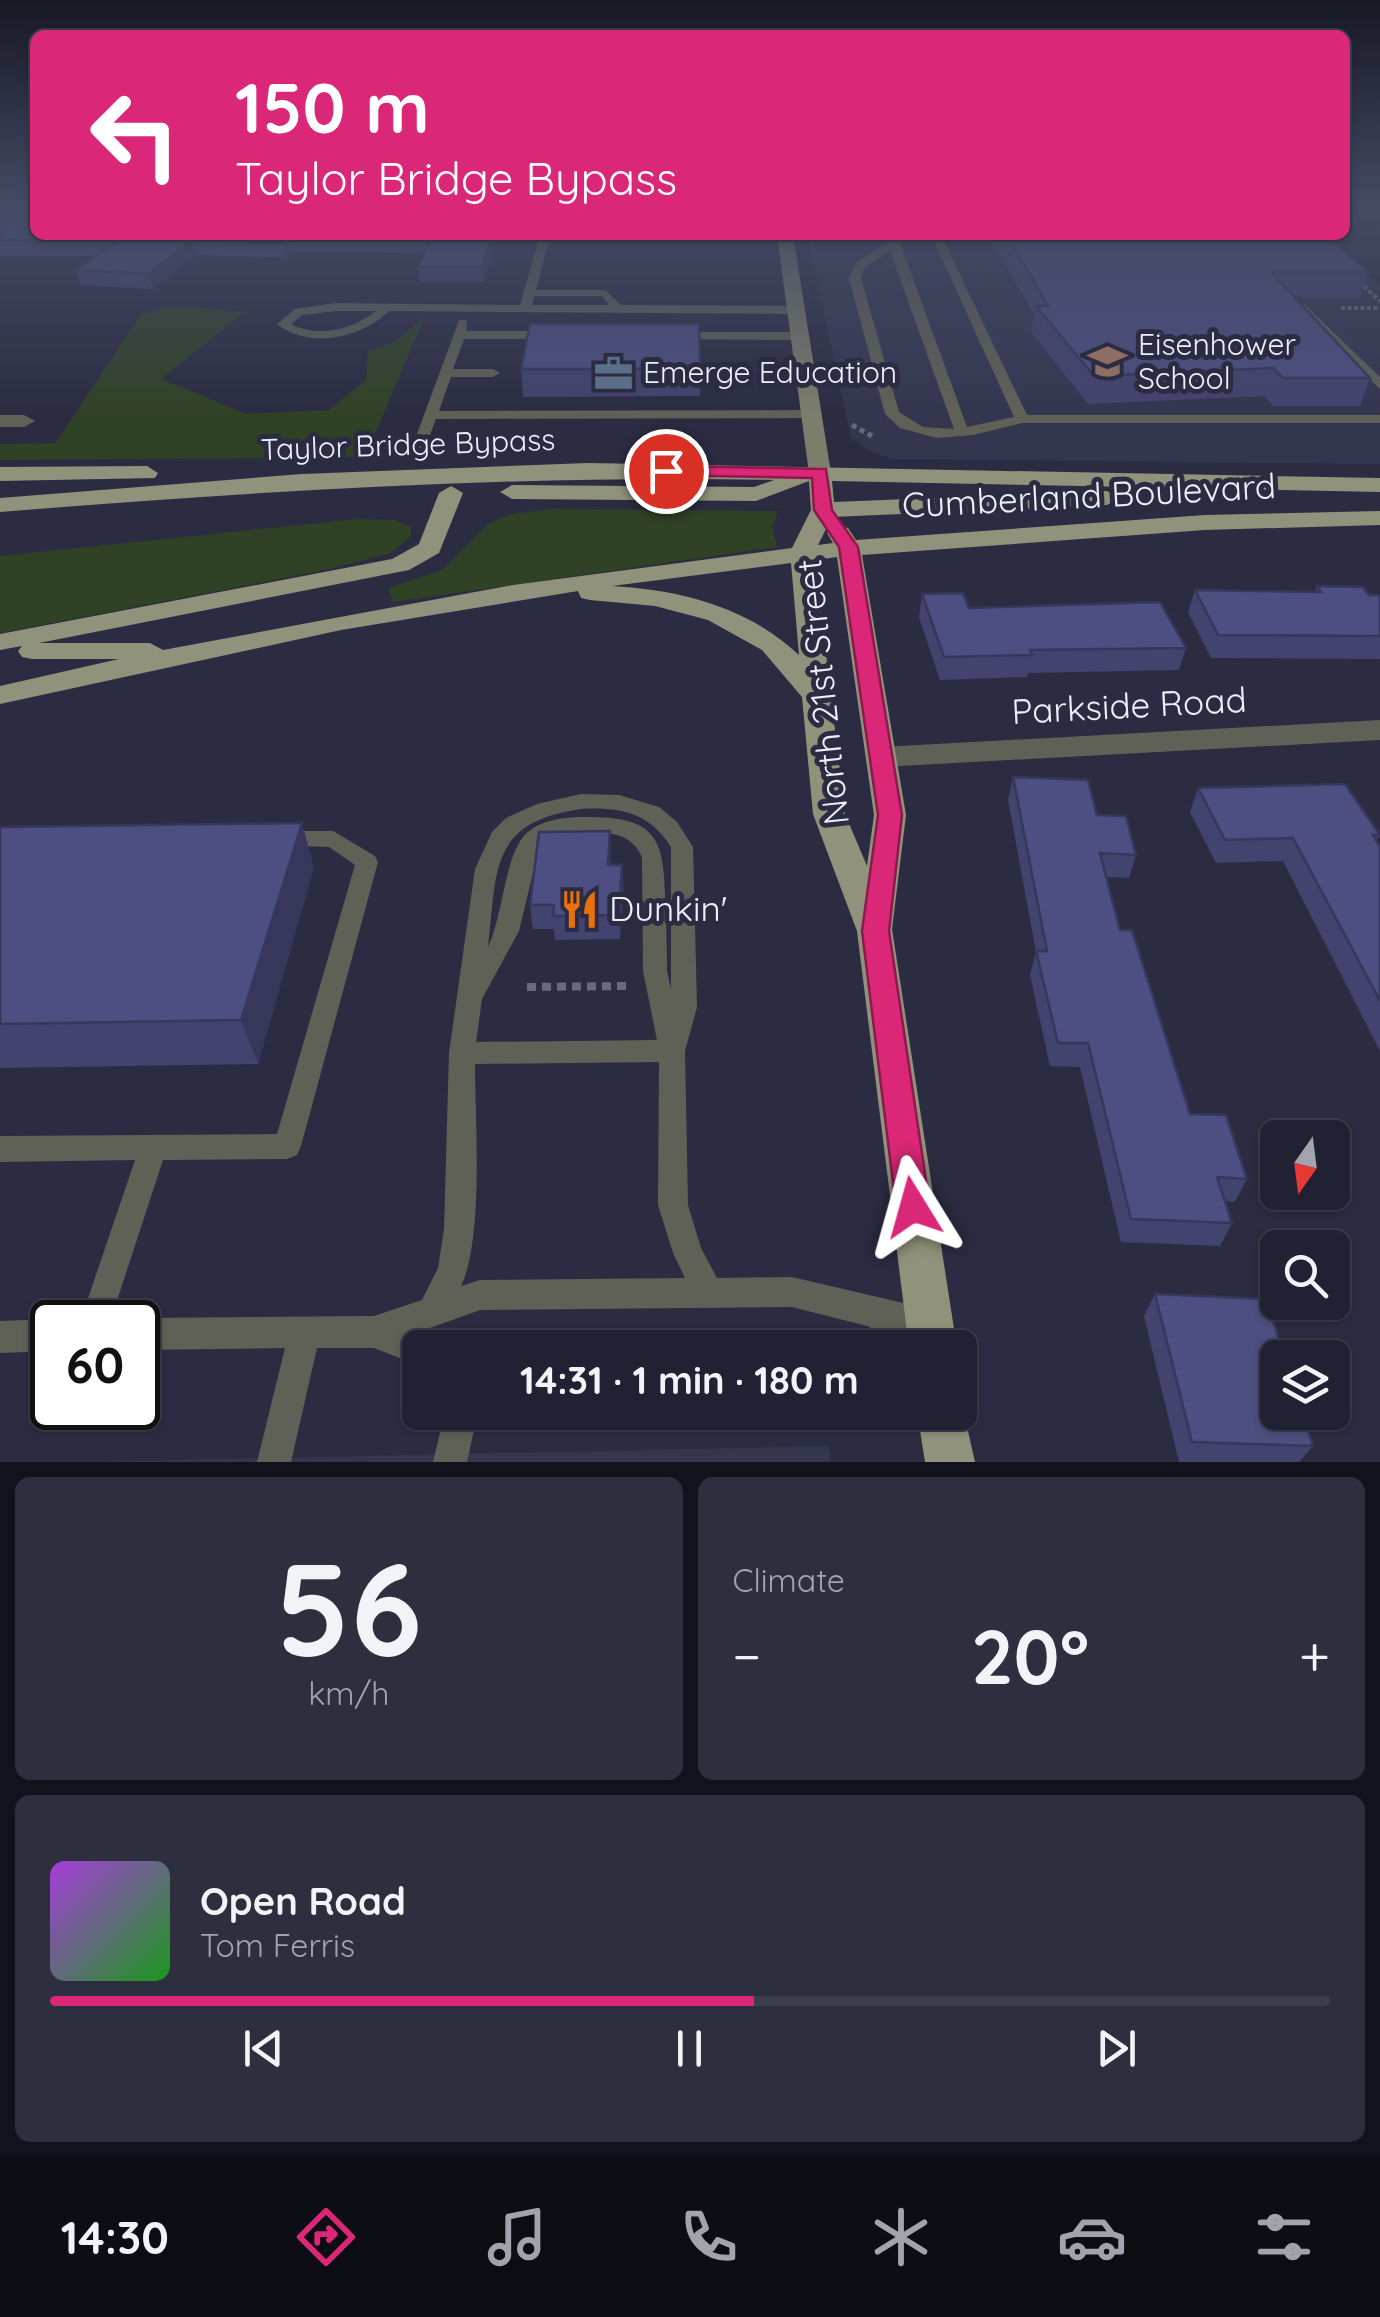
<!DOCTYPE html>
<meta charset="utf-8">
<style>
body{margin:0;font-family:Quicksand,sans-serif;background:#2d2e3e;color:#f1f3f6;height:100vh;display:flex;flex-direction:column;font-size:38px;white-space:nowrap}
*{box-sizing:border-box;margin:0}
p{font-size:32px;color:#a2a3ac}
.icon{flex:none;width:55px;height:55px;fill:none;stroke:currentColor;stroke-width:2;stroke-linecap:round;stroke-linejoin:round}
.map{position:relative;height:1462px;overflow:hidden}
.drawer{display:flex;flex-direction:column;gap:15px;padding:15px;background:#12121c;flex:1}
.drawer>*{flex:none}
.banner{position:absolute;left:30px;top:30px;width:1320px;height:210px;border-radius:15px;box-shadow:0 2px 8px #0004,0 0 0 2px #3d3e4d;background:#db2777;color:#fff;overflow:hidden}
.needle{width:65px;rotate:194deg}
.fabs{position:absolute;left:1260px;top:1120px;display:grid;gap:20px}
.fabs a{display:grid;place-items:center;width:90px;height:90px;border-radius:15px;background:#202132;box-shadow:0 2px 8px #0004,0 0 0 2px #3d3e4d;font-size:50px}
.speed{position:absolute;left:30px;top:1300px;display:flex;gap:20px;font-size:50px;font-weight:700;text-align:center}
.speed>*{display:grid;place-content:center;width:130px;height:130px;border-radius:50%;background:#202132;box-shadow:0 2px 8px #0004,0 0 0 2px #3d3e4d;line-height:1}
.speed .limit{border:5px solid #111;border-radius:15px;background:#fff;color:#111}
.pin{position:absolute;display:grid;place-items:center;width:85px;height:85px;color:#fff;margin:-42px;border:5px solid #fff;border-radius:50%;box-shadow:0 2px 10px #0007}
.me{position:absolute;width:110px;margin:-55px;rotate:352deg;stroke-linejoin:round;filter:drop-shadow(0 0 8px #0008)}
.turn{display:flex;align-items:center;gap:35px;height:210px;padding:0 40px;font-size:45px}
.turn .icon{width:130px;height:130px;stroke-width:2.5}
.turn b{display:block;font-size:70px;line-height:85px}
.big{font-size:75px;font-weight:700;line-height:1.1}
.drawer .tile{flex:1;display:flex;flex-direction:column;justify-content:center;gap:15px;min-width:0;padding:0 35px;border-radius:15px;background:#2d2e3e}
.drawer .dial{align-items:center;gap:0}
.dial b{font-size:130px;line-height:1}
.song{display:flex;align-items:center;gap:30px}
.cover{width:120px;height:120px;border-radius:15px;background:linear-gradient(135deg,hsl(280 70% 55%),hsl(120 70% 35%))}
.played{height:10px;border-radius:5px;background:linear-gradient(90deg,#db2777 55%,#3d3e4d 55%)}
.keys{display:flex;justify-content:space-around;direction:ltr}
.heat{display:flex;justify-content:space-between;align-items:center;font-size:55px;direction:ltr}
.drawer .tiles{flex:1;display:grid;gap:15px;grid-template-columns:1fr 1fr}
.tile:last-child{grid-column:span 2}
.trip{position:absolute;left:402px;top:1330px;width:575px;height:100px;border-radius:15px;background:#202132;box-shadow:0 2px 8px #0004,0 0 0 2px #3d3e4d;font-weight:700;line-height:100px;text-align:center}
.dock{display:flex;height:160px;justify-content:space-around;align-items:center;background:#0d0d14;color:#a2a3ac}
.dock .icon{width:70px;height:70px}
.dock .selected{color:#db2777}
.dock b{font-size:45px;color:#f1f3f6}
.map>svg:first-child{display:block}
.built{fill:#343650}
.green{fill:#304226}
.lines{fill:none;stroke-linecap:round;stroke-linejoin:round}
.path-far2{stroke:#686a7d;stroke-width:4;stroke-dasharray:4 2.5;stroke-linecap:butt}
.path-far1{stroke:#686a7d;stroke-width:5;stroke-dasharray:5 4;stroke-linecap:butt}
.path{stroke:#686a7d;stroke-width:8;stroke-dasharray:9 6;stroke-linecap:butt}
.lane{fill:#606156;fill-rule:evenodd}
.street{fill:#606156;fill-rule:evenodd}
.secondary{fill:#7c7d6b;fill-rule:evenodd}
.primary{fill:#91927b;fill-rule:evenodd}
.wall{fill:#42436f}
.shaded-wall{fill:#36375a}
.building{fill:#4d4e81;stroke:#36375a;stroke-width:2.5}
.route{fill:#db2777;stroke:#8e194d;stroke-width:2.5}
.labels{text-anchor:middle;stroke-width:10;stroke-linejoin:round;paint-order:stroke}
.far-poi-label{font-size:30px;fill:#eceefc;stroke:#2b2c42;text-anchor:start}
.far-street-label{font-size:30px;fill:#eceefc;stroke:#2b2c42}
.street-label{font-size:35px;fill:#eceefc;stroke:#2b2c42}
.poi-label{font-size:35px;fill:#eceefc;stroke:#2b2c42;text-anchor:start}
</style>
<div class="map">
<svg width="1380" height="1462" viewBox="0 0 1380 1462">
<rect width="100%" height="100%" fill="#2b2c42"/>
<g class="built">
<path d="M 807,235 L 1325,235 L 1380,287 L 1380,464 L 892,459 L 867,450 L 851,438 Z"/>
<path d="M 829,1446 L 831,1462 L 86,1462 Z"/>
</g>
<g class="green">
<path d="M 171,306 L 245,312 L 161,379 L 247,414 L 329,410 L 366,380 L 368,351 L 393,343 L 424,318 L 365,457 L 0,460 L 0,444 L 56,443 L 141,314 Z"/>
<path d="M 548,509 L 778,511 L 772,527 L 777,547 L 393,602 L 389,588 L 442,570 L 488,524 L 508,515 Z"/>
<path d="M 359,519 L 394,520 L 411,527 L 411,536 L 391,553 L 325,570 L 0,633 L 0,556 Z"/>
</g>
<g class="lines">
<g class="path-far2">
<path d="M 1359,282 L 1380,301"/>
<path d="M 1341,308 L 1380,308"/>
</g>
<path class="path-far1" d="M 852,425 L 872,436"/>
<path class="path" d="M 527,987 L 626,986"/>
<g class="lane">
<path d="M 540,235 L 550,235 L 536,290 L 605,290 L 621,305 L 796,306 L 802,310 L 796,314 L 389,311 C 361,338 310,350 277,324 L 295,309 L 336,303 L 520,305 ZM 534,296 L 602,296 L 609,305 L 532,305 ZM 336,311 L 376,311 C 352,330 319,338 291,324 L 302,315 Z"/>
<path d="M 887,235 L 895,235 L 900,243 L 967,427 L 1014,417 L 931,235 L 941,235 L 1027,415 L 1380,415 L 1380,423 L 1022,423 L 973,435 L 937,438 L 900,428 L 885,414 L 849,278 L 856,263 L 888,243 ZM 890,251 L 954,429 L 923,427 L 899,412 L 861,278 L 865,267 Z"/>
<path d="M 1304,304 L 1380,377 L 1380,389 L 1300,311 L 1298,308 Z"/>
<path d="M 459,320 L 467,320 L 466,331 L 553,331 L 559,335 L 553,339 L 464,339 L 453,369 L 493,369 L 500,373 L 493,377 L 451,377 L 439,411 L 811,410 L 818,414 L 811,418 L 436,419 L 425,448 L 415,448 L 413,445 Z"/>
<path d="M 672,332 L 800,332 L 806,336 L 800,340 L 668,339 L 668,333 Z"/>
<path d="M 581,794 L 619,795 L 659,807 L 677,822 L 693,847 L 697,1007 L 685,1051 L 688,1205 L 701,1248 L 717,1278 L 792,1277 L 929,1309 L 940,1314 L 945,1325 L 940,1336 L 905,1348 L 837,1348 L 842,1337 L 871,1327 L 792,1307 L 480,1310 L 416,1333 L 431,1339 L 435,1348 L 420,1348 L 420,1366 L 374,1348 L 317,1348 L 291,1462 L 257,1462 L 285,1348 L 138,1350 L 138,1322 L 128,1322 L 138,1318 L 374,1316 L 422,1300 L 438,1268 L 444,1229 L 449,1053 L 475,869 L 492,832 L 506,818 L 537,804 ZM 581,809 C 620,807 649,812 671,847 L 671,989 L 667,971 C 667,945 666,920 665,894 C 664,833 650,817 587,817 C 566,817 538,819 523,837 C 504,862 503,915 488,947 C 497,870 489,822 581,809 ZM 575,833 C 602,833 629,828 642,857 L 643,971 L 657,1040 L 476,1042 L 482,999 L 519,931 L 539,848 L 557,835 ZM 659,1062 L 658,1205 L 673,1253 L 685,1278 L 480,1280 L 461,1286 C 484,1238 475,1120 475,1064 Z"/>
<path d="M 282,831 L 333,831 L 375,856 L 378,862 L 301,1146 L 297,1155 L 287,1159 L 163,1160 L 110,1322 L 80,1322 L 135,1160 L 0,1162 L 0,1136 L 277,1134 L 355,865 L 329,847 L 274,845 L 271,839 L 274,833 Z"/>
<path d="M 52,1319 L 60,1322 L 52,1322 L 52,1351 L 0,1353 L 0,1321 Z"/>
<path d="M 445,1412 L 478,1412 L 467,1462 L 433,1462 Z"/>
</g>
<g class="street">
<path d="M 0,415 L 24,415 L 35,421 L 24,427 L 0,427 Z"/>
<path d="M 1380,720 L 1380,740 L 881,767 L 870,764 L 866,757 L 870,750 L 881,747 Z"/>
</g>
<path class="secondary" d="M 777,235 L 793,235 L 831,473 L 820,480 L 809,473 Z"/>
<g class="primary">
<path d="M 588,463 L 1380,478 L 1380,492 L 832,481 L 834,502 L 1107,491 L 1119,498 L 1107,505 L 832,517 L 818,545 L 833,543 L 827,533 L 839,526 L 848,528 L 856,540 L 1205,515 L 1380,511 L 1380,525 L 1205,530 L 862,555 L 906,815 L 892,929 L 957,1348 L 909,1348 L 857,931 L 813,814 L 802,697 L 762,650 L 708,620 L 655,606 L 590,600 L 581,598 L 578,591 L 341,630 L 0,704 L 0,686 L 119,659 L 32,659 L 22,657 L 18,651 L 22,646 L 0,650 L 0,634 L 392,559 L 419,544 L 439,493 L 451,486 L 463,493 L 439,553 L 409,570 L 39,643 L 150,643 L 163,650 L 513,585 L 792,548 L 811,510 L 809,481 L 756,501 L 512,499 L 500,492 L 512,485 L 754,487 L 774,480 C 515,475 259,491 0,512 L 0,498 L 302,474 ZM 837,557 L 874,815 L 867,866 L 845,814 L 815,560 ZM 791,563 L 799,655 C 748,607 681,590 612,586 Z"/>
<path d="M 147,466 L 158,473 L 155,478 L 0,481 L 0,467 Z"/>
<path d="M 960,1396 L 975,1462 L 925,1462 L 917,1412 L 960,1412 Z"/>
</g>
</g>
<g class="wall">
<path d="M 0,209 L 35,209 L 35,235 L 499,235 L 484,282 L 420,282 L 418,267 L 424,253 L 290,252 L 285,258 L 197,255 L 153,289 L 81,285 L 76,270 L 96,256 L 0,256 L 0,216 L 30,218 L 31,216 L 0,215 Z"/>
<path d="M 989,235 L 1309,235 L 1368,272 L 1360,297 L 1294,297 L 1370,378 L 1360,406 L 1274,406 L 1264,396 L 1088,404 L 1031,332 L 1034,315 Z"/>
<path d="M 699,324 L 700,396 L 523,397 L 521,369 Z"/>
<path d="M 1317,586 L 1369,595 L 1380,595 L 1380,659 L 1211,658 L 1188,612 L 1195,590 L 1315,592 Z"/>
<path d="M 922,594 L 969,608 L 1186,648 L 1179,670 L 1028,673 L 1027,677 L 940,680 L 919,617 Z"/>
<path d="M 1013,777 L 1136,855 L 1129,878 L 1106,877 L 1120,930 L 1190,1114 L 1247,1179 L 1235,1202 L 1225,1201 L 1232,1223 L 1220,1246 L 1121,1242 L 1080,1067 L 1050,1066 L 1030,975 L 1036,952 L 1008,800 Z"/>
<path d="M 1198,788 L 1380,835 L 1376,841 L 1380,847 L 1380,1051 L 1283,861 L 1216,863 L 1190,812 Z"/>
<path d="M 0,829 L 314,867 L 258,1064 L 0,1068 Z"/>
<path d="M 610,831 L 611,865 L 624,889 L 620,939 L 555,940 L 554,929 L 533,929 L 530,905 Z"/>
<path d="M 1155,1294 L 1313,1446 L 1299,1462 L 1179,1462 L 1144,1316 Z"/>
</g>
<g class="shaded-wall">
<path d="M 493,235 L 499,235 L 484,282 L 482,267 Z"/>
<path d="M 287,237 L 290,252 L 285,258 L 282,243 Z"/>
<path d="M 193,240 L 197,255 L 153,289 L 148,274 Z"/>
<path d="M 302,823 L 314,867 L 258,1064 L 241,1020 Z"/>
<path d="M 610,831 L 611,855 L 610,889 L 608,865 Z"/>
<path d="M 622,865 L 624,889 L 620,939 L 619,915 Z"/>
</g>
<g class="building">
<path d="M 32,209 L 35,209 L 35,235 L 493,235 L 482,267 L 418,267 L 431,238 L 287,237 L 282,243 L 193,240 L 148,274 L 76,270 L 118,241 L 0,240 L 0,216 L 30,218 Z"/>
<path d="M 1007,235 L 1327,236 L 1368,272 L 1271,272 L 1370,378 L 1283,378 L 1273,368 L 1094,376 L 1036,306 L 1048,306 Z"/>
<path d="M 530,324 L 699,324 L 700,369 L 521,369 Z"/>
<path d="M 1317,586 L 1363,587 L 1369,595 L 1380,595 L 1380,636 L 1218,635 L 1195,590 L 1321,592 Z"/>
<path d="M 963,593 L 969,608 L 1160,602 L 1186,648 L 1030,650 L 1032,655 L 944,657 L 922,594 Z"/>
<path d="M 1013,777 L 1088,780 L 1097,815 L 1126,816 L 1136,855 L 1100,853 L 1120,930 L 1132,930 L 1190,1114 L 1226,1115 L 1247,1179 L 1217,1177 L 1232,1223 L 1131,1219 L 1088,1043 L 1058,1043 L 1036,951 L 1047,951 Z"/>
<path d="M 1345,784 L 1380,835 L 1373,835 L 1380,847 L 1380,1001 L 1293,838 L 1225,840 L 1198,788 Z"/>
<path d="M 302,823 L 241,1020 L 0,1024 L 0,829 L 1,827 Z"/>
<path d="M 610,831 L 608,865 L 622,865 L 619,915 L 553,916 L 554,905 L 530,905 L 539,832 Z"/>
<path d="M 1155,1294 L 1266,1299 L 1285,1358 L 1278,1358 L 1278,1412 L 1302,1412 L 1313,1446 L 1192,1442 Z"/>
</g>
<linearGradient id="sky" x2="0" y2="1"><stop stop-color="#181824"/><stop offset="0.5" stop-color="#444b65"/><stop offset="1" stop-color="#444b65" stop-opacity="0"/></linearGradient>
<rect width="1380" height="414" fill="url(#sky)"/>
<path class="route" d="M 666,466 L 826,469 L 832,510 L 858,547 L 902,815 L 889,931 L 930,1207 L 925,1218 L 913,1222 L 901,1218 L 896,1207 L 862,931 L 878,815 L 839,547 L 814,510 L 812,478 L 659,475 L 659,468 Z"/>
<defs>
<symbol id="school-bare" viewBox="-9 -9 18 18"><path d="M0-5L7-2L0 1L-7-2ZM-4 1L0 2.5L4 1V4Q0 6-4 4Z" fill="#8d6e63" stroke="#2b2c42" stroke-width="2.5" paint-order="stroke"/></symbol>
<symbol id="office-bare" viewBox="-9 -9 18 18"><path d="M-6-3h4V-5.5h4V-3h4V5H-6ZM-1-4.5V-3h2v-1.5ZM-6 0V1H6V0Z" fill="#5c6f8a" stroke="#2b2c42" stroke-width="2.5" paint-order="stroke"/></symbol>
<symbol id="restaurant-bare" viewBox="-9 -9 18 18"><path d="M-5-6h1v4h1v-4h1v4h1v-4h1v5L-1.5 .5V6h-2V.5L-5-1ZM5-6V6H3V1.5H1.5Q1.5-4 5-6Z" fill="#e8710a" stroke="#2b2c42" stroke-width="2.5" paint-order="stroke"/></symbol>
</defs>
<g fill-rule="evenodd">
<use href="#school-bare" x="1080" y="334" width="55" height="55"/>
<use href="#office-bare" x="586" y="346" width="55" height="55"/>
<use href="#restaurant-bare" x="552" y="882" width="55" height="55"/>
</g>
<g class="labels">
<g class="far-poi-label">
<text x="1138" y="355">Eisenhower<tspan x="1138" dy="34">School</tspan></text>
<text x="643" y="383">Emerge Education</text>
</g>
<g class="far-street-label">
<text transform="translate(408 445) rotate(-2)" y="10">Taylor Bridge Bypass</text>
</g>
<g class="street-label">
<text transform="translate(1089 496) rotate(-3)" y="12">Cumberland Boulevard</text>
<text transform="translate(823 692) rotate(-96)" y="12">North 21st Street</text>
<text transform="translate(1129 706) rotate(-3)" y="12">Parkside Road</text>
</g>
<g class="poi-label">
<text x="609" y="921">Dunkin'</text>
</g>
</g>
</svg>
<div class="fabs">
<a><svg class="needle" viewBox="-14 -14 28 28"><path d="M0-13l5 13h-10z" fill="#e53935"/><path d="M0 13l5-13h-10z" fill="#a2a3ac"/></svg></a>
<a><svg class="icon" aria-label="search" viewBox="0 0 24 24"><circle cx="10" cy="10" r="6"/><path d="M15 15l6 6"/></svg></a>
<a><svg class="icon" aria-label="layers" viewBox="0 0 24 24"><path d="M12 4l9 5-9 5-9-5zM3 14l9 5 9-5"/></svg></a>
</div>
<div class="speed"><div class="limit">60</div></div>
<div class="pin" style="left:666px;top:471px;background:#d93025"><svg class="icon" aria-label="arrive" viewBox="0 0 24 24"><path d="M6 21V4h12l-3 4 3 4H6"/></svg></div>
<svg class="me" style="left:913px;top:1207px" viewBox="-20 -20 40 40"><path d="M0-17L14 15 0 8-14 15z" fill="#db2777" stroke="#fff" stroke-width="4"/></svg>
<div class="trip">14:31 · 1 min · 180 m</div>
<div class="banner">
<div class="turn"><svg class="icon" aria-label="left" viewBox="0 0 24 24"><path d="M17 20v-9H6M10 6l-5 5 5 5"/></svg><div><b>150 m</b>Taylor Bridge Bypass</div></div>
</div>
</div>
<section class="drawer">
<div class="tiles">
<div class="tile dial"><b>56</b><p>km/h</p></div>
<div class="tile"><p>Climate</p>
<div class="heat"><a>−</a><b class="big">20°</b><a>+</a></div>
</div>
<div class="tile">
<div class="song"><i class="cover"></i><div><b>Open Road</b><p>Tom Ferris</p></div></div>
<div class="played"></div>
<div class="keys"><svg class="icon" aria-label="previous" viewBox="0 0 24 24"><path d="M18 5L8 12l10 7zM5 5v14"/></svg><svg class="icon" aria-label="pause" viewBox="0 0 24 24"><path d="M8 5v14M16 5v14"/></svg><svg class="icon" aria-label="next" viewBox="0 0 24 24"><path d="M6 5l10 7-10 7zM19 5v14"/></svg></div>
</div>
</div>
</section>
<nav class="dock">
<b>14:30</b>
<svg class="icon selected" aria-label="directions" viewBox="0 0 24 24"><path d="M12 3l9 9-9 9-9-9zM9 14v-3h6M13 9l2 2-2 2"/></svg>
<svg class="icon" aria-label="music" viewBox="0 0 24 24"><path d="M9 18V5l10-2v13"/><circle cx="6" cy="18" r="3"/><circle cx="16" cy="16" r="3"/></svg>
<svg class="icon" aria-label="phone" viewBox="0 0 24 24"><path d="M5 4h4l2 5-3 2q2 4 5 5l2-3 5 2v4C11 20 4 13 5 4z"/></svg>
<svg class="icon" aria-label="climate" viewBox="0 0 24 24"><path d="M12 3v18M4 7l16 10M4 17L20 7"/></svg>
<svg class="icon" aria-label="car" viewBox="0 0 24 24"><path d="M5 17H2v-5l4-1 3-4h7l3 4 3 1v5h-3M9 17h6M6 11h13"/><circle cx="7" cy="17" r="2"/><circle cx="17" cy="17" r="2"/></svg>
<svg class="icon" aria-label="filters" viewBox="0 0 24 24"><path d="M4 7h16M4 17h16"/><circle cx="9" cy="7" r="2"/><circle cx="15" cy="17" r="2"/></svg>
</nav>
